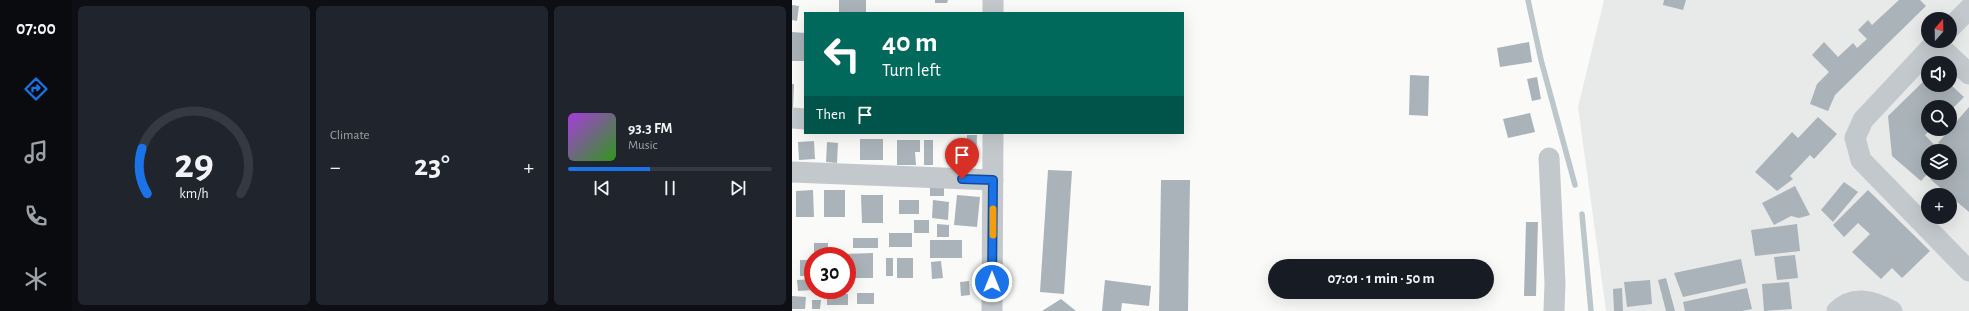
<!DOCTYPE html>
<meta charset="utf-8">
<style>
body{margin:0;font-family:"Alegreya Sans",sans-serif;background:#20242c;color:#f1f3f6;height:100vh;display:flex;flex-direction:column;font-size:15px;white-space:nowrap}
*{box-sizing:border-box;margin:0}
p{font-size:13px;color:#9ea1a6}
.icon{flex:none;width:22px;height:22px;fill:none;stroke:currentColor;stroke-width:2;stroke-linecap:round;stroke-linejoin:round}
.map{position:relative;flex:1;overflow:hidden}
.details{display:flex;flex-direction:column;gap:6px;padding:6px;background:#0d0f14;width:720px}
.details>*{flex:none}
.top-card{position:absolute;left:12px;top:12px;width:380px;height:122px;border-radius:0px;box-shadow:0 4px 16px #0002;background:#00695c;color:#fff;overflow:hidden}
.needle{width:26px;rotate:20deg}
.controls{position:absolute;left:1129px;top:12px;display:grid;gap:8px}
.controls a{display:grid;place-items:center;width:36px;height:36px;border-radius:50%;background:#171b24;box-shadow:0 4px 16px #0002;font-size:20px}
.speed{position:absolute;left:12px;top:247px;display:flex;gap:8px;font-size:20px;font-weight:700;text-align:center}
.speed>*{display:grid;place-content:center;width:52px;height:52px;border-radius:50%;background:#171b24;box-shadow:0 4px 16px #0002;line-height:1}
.speed .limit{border:6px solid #d22;background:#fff;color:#111}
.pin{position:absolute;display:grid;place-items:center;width:34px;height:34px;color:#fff;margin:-41px -17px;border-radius:50% 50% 50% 0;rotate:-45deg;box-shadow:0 0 4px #0007}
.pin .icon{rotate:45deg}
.me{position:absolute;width:44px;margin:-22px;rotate:0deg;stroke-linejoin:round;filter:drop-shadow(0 0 3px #0008)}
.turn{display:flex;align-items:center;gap:14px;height:84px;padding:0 12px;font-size:18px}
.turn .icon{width:52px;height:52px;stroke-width:2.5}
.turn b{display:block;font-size:28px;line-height:34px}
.then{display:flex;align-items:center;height:38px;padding:0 12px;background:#0003;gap:8px;font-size:15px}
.big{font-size:30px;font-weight:700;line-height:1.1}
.details .card{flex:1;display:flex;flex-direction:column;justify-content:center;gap:6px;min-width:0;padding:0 14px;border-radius:6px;background:#20242c}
.details .dial{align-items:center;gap:0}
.dial svg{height:104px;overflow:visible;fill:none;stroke:#363941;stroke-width:7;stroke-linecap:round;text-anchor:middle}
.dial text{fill:#f1f3f6;stroke:none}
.song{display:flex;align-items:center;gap:12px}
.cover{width:48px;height:48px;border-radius:6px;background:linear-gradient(135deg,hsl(280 70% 55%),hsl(110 70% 35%))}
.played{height:4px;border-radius:2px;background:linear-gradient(90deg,#1a73e8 40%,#363941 40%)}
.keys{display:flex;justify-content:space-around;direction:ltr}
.heat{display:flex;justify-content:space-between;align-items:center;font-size:22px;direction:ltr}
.details .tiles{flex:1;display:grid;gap:6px;grid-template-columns:repeat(3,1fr)}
.trip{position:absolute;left:476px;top:259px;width:226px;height:40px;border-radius:20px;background:#171b24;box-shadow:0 4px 16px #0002;font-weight:700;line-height:40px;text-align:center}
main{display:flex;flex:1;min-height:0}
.dock{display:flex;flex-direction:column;width:72px;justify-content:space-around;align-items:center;background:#090b0e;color:#9ea1a6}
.dock .icon{width:28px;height:28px}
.dock .active{color:#1a73e8}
.dock b{font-size:18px;color:#f1f3f6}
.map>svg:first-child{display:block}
.built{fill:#e8e9e9;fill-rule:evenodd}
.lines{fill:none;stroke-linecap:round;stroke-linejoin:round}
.stream{stroke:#bbc7cb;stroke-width:5.5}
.building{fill:#aab3b9}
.minor{stroke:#c3c8cc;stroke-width:21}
.route-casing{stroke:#114b97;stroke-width:10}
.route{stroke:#1a73e8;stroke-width:7}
.slow{stroke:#f59e0b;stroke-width:7}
</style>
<main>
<nav class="dock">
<b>07:00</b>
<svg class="icon active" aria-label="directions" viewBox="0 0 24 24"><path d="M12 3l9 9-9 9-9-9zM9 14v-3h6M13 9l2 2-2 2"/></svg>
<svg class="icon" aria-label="music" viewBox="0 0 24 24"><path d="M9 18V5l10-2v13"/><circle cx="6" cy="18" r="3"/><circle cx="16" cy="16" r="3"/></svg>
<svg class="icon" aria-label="phone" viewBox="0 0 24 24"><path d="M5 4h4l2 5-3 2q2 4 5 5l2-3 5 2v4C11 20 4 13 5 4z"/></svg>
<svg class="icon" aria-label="climate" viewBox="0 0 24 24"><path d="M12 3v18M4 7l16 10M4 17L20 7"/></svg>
</nav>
<section class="details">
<div class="tiles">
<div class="card dial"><svg viewBox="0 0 100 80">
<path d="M14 69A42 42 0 1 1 86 69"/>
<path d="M14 69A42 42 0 0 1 10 34" stroke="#1a73e8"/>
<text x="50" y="56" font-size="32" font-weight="700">29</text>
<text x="50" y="72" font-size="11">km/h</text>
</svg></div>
<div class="card"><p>Climate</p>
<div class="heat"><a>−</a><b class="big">23°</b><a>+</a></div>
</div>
<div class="card">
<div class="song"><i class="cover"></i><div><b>93.3 FM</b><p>Music</p></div></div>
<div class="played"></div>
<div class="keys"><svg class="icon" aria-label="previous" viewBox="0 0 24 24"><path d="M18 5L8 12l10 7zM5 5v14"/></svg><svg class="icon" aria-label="pause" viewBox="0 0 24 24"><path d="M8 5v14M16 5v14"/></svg><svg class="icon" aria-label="next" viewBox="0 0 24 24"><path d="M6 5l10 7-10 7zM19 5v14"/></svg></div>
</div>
</div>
</section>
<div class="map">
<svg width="1177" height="311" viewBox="0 0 1177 311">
<rect width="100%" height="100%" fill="#fafaf8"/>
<path class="built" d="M 812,0 L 1177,0 L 1177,311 L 814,311 L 786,107 ZM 1136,19 L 1158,19 L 1158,41 L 1136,41 ZM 1136,63 L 1158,63 L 1158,85 L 1136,85 ZM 1136,107 L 1158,107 L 1158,129 L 1136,129 ZM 1136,151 L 1158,151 L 1158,173 L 1136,173 ZM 1136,195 L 1158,195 L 1158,217 L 1136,217 Z"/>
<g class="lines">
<g class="stream">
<path d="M 736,0 L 749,60 L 783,185"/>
<path d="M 790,214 L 799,311"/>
</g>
</g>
<g class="building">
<rect x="47" y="0" width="27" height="13"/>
<path d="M 143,0 L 156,0 L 155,3 L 143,3 Z"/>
<path d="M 872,0 L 894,0 L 891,10 L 871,5 Z"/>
<path d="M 1107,0 L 1128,0 L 1134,6 L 1043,95 L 1036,111 L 1018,104 L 1025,84 L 1037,72 L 1020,55 L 1032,42 L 1046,57 L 1061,43 L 1065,48 L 1075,39 L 1066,30 L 1076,20 L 1080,25 Z"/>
<path d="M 0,5 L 7,6 L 5,21 L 0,20 Z"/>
<path d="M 0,32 L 13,33 L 13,61 L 0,61 Z"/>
<path d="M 737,42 L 740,62 L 708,67 L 705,48 Z"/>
<path d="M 618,75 L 637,76 L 636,116 L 617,115 Z"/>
<path d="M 745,77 L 749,99 L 740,101 L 735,79 Z"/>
<path d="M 1136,77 L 1136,85 L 1159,85 L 1172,97 L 1158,111 L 1158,107 L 1136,107 L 1136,129 L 1139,129 L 1133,135 L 1148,151 L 1136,151 L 1136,173 L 1129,181 L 1100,156 L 1096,116 Z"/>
<path d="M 0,84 L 2,84 L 1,108 L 0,108 Z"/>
<path d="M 1177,107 L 1177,212 L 1138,179 L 1143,173 L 1158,173 L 1158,151 L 1155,151 L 1146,143 Z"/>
<path d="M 738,113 L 743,132 L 716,138 L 711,119 Z"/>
<path d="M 1026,117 L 1045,134 L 1022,159 L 1018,155 L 998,176 L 1001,179 L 985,191 L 963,172 L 1000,132 L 1006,138 Z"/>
<path d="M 175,135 L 185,135 L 184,166 L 174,165 Z"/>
<rect x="68" y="139" width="23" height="21"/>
<path d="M 105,140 L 128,140 L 128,152 L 123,152 L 124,165 L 105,165 Z"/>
<rect x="132" y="140" width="9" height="25"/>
<path d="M 22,141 L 23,159 L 7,160 L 6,142 Z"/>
<path d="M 35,142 L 46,143 L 45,163 L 34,162 Z"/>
<path d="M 256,170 L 280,171 L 272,294 L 248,292 Z"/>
<path d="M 369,180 L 398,180 L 396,311 L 367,311 Z"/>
<path d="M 1052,182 L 1066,192 L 1041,222 L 1029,210 Z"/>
<rect x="138" y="184" width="14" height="12"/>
<path d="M 1003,186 L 1018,215 L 1007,218 L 999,216 L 982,225 L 970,203 Z"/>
<path d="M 21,190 L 22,217 L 4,217 L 4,191 Z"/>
<rect x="32" y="190" width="21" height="27"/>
<path d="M 1076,190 L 1138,251 L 1110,278 L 1100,268 L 1089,279 L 1060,252 L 1078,234 L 1066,223 L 1052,237 L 1041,225 Z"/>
<path d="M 69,195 L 91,195 L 91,223 L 70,223 Z"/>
<path d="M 165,195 L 188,197 L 185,227 L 162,225 Z"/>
<rect x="107" y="200" width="20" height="14"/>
<path d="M 141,200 L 157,202 L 156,220 L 140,218 Z"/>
<rect x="122" y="220" width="15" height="13"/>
<path d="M 734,222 L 746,222 L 744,296 L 732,296 Z"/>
<path d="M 145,224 L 157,225 L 157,237 L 145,237 Z"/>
<path d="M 1005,224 L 1008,251 L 963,256 L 959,230 Z"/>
<rect x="97" y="233" width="23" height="14"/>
<rect x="61" y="238" width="25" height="10"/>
<rect x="138" y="240" width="32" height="18"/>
<rect x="22" y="243" width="14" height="13"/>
<path d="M 81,253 L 81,278 L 55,278 L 55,256 L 52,256 L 52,254 Z"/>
<path d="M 1003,255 L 1006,278 L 985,280 L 982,257 Z"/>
<rect x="94" y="258" width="7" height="18"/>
<rect x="105" y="258" width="16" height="20"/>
<path d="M 949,259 L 954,283 L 891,297 L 882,273 Z"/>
<path d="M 8,260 L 19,260 L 18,276 L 8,276 Z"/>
<path d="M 149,261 L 151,278 L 140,279 L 139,262 Z"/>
<path d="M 874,278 L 883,311 L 874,311 L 866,280 Z"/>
<path d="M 21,279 L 21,290 L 6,291 L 5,280 Z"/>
<path d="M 313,280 L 359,286 L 357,306 L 330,303 L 329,311 L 310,311 Z"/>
<path d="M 858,280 L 860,304 L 835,307 L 832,282 Z"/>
<path d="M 177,281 L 178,295 L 169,296 L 168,282 Z"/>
<path d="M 997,282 L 1000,309 L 972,311 L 970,284 Z"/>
<path d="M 830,288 L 831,311 L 822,311 L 821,289 Z"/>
<path d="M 955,288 L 960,309 L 950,311 L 893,311 L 891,302 Z"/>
<rect x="65" y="293" width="17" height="11"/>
<rect x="35" y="294" width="21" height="11"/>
<path d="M 0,296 L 14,297 L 13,309 L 0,309 Z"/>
<path d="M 269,299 L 284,311 L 250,311 Z"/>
<path d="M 20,300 L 29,300 L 28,309 L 20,309 Z"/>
</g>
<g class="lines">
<g class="minor">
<path d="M 201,0 L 201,13"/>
<path d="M 1158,28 L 1177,9"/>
<path d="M 1145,41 L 1071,120 L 1063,138 L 1069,160 L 1177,271"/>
<path d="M 1144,43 L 1177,74"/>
<path d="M 0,118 L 13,119"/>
<path d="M 757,158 L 763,283 L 762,311"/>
<path d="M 0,172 L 201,180"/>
<path d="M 200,311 L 201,133"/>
<path d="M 1045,311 C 1062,295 1081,301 1100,311"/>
</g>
</g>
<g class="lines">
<defs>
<path id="route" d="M 170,179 L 201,180 L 200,282"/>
</defs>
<use href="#route" class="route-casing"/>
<use href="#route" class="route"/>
<path class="slow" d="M 201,235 L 201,209"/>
</g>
</svg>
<div class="controls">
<a><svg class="needle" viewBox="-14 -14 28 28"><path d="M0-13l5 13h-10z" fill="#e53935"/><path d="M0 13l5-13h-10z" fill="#9ea1a6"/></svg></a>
<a><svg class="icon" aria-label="sound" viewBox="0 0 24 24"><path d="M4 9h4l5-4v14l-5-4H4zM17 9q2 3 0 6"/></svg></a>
<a><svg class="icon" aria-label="search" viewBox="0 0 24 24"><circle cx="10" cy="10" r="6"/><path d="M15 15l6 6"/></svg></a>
<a><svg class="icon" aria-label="layers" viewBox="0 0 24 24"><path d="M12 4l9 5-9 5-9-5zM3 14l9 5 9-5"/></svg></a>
<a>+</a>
</div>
<div class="speed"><div class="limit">30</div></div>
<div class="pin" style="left:170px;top:179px;background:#d93025"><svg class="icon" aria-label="arrive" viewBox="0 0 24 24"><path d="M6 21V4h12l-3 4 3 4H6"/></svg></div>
<svg class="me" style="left:200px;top:282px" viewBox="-20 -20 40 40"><circle r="17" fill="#1a73e8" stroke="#fff" stroke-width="3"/><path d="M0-11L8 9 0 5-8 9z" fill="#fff"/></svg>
<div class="trip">07:01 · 1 min · 50 m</div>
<div class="top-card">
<div class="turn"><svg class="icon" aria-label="left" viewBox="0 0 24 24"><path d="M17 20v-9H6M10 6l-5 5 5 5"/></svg><div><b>40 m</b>Turn left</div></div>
<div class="then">Then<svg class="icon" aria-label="arrive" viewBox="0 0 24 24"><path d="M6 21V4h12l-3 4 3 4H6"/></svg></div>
</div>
</div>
</main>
